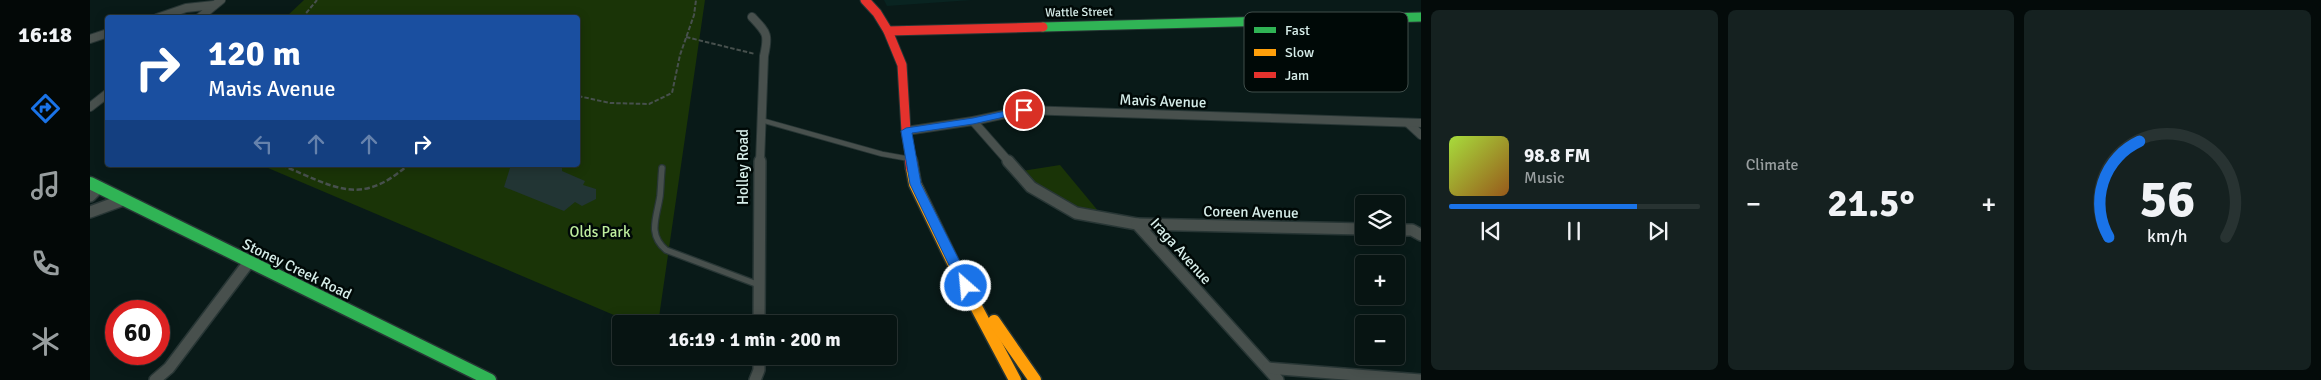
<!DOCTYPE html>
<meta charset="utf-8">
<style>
body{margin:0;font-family:Signika,sans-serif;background:#152120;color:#f1f3f6;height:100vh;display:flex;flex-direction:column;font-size:19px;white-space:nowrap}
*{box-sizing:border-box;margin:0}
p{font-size:16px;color:#989e9f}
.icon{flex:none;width:28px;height:28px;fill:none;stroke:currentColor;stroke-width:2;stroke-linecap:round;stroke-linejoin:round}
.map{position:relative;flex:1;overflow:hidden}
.side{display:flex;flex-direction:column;gap:10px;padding:10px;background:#040b0a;width:900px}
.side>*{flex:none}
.hud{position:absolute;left:15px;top:15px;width:475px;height:152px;border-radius:5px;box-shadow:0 2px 12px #0003,0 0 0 1px #283332;background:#1a4fa0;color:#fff;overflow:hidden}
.fabs{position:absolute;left:1265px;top:195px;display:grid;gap:10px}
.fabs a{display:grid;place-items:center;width:50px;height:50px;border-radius:5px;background:#071412;box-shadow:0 2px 12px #0003,0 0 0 1px #283332;font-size:25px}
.speed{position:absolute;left:15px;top:300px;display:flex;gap:10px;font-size:25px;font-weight:700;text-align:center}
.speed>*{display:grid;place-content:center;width:65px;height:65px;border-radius:50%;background:#071412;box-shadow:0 2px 12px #0003,0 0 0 1px #283332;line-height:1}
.speed .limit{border:8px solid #d22;background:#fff;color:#111}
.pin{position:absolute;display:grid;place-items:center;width:42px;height:42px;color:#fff;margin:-21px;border:2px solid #fff;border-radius:50%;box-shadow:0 1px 5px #0007}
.me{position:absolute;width:55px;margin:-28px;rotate:333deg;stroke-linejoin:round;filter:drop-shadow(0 0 4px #0008)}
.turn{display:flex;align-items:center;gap:18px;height:105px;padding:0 20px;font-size:22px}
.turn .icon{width:65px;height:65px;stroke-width:2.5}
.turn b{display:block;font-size:35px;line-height:42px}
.lanes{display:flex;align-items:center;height:48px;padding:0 20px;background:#0003;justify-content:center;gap:25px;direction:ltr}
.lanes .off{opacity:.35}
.big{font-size:38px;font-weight:700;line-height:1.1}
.side .widget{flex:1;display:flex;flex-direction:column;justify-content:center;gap:8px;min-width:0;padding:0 18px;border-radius:8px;background:#152120}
.side .dial{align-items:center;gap:0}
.dial svg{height:130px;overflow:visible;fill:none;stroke:#283332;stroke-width:7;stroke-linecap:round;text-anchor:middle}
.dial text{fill:#f1f3f6;stroke:none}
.song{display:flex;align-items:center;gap:15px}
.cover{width:60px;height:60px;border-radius:8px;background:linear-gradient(135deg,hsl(80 70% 55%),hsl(30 70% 35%))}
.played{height:5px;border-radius:2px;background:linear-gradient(90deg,#1a73e8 75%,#283332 75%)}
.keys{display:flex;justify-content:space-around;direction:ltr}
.heat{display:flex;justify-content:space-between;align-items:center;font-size:28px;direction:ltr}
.side .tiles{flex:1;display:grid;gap:10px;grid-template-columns:repeat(3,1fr)}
.trip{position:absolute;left:522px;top:315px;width:285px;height:50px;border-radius:5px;background:#071412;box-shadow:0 2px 12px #0003,0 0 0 1px #283332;font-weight:700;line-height:50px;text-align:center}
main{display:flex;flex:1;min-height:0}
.dock{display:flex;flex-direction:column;width:90px;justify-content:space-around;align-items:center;background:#030807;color:#989e9f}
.dock .icon{width:35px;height:35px}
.dock .active{color:#1a73e8}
.dock b{font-size:22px;color:#f1f3f6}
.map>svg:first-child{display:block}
.built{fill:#092421}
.green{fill:#1a3407}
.building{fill:#223534}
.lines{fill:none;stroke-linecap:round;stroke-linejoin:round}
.lane-far1-casing{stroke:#283635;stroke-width:6}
.lane-casing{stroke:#283635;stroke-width:8}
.street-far1-casing{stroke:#283635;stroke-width:10}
.street-casing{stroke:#283635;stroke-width:14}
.fast-far1-casing{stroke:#283635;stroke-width:11}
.fast-casing{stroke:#283635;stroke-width:15}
.slow-casing{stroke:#283635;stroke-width:15}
.jam-far1-casing{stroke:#283635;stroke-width:11}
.jam-casing{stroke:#283635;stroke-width:15}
.path-far1{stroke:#47504d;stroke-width:2;stroke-dasharray:4.5 2;stroke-linecap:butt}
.path{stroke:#47504d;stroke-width:2.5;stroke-dasharray:5.5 2.5;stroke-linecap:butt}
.lane-far1{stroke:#48504d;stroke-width:4.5}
.lane{stroke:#48504d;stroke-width:5.5}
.street-far1{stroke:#48504d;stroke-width:8}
.street{stroke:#48504d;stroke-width:11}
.fast-far1{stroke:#30b455;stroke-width:9}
.fast{stroke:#30b455;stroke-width:12}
.slow{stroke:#ff9f0a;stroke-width:12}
.jam-far1{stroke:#e5322d;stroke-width:9}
.jam{stroke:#e5322d;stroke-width:12}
.route{fill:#1a73e8;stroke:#114b97}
.labels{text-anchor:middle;stroke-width:5;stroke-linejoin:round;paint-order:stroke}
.far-street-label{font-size:12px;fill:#d7eeea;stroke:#000907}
.street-label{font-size:15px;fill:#d7eeea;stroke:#000907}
.park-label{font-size:15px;fill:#beee9e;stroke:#000907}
.key{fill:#000907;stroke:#404e4b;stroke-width:1}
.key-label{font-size:14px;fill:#d7eeea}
</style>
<main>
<nav class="dock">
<b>16:18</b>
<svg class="icon active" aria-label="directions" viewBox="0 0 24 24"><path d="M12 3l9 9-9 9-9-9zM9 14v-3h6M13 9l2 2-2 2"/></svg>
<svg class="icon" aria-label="music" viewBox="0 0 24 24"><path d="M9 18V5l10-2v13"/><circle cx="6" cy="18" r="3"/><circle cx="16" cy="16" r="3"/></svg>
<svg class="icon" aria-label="phone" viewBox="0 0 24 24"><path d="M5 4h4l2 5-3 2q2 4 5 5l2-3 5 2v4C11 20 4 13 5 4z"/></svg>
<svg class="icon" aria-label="climate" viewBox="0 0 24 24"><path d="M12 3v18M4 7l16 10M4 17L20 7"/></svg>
</nav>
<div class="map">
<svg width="1331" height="380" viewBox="0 0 1331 380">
<rect width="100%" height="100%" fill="#091a18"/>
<path class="built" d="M 794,0 L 882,0 L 797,6 Z"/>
<g class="green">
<path d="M 214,0 L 615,0 L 568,324 L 545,324 L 171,165 L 488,165 L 488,18 L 196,17 Z"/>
<path d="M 970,165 L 1009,212 C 978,207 954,195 932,171 Z"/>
</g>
<path class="building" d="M 428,165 L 472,165 L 472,171 L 495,181 L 493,185 L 506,189 L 506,199 L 492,206 L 485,202 L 474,211 L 414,187 L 420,168 Z"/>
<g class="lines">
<defs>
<path id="lane-far1" d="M 671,120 L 792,154 L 820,159"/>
<path id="lane" d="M 572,168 C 571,177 571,186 570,196 C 567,217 557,234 576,250 L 669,285"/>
<g id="street-far1">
<path d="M 662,17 C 677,33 679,34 674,56 L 670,162"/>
<path d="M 67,18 L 96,8 L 124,5"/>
<path d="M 109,18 L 131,0"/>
<path d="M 0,39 L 18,33"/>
<path d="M 0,107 L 18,93"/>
<path d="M 883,121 L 919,162"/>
<path d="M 1318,123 L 1331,135"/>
<path d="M 816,131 L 883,121 L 934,110 L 1331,123"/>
</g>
<g id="street">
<path d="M 918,161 L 941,187 L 986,213 L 1047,224 L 1188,380"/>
<path d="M 0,196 L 9,187"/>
<path d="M 0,212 L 33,200"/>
<path d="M 1047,224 L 1274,229"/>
<path d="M 1306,230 L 1322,230 L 1331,235"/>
<path d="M 669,324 L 670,161"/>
<path d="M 1178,368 L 1331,380"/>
<path d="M 65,380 L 79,368 L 159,262"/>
<path d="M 665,380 L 669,370 L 669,356"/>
</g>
<path id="fast-far1" d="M 953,27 L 1331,17"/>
<path id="fast" d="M 0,183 L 400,380"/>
<g id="slow">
<path d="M 822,168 L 825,184 L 867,271 L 925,380"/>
<path d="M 904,321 L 945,380"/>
</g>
<g id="jam-far1">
<path d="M 775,0 L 787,13 L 798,31 L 812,65 L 816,131 L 821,162"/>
<path d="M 798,31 L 953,27"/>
</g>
<path id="jam" d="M 821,161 L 822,168"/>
</defs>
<use href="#lane-far1" class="lane-far1-casing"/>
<use href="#lane" class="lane-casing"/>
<use href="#street-far1" class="street-far1-casing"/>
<use href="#street" class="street-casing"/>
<use href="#fast-far1" class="fast-far1-casing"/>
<use href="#fast" class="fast-casing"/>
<use href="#slow" class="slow-casing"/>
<use href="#jam-far1" class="jam-far1-casing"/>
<use href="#jam" class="jam-casing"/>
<g class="path-far1">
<path d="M 212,18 L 227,0"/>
<path d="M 596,37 L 665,54"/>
<path d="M 488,96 L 520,103 L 559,104 L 582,93 L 590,55 L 604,15 L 606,0"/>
</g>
<path class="path" d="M 191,165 C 244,186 269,208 318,165"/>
<use href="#lane-far1" class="lane-far1"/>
<use href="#lane" class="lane"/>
<use href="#street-far1" class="street-far1"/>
<use href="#street" class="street"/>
<use href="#fast-far1" class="fast-far1"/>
<use href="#fast" class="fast"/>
<use href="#slow" class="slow"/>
<use href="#jam-far1" class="jam-far1"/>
<use href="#jam" class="jam"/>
</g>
<path class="route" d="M 934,107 L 939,110 L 937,112 L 883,124 L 822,133 L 831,184 L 882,286 L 880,290 L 871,290 L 820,184 L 811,131 L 816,128 L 883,118 Z"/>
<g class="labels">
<g class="far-street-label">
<text transform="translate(989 12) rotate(-1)" y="4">Wattle Street</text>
</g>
<g class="street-label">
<text transform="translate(1073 101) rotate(2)" y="5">Mavis Avenue</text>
<text transform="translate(653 167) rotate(-90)" y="5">Holley Road</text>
<text transform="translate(1161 212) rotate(1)" y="5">Coreen Avenue</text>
<text transform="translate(1091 251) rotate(48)" y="5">Iraga Avenue</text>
<text transform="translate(207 269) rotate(26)" y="5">Stoney Creek Road</text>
</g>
<g class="park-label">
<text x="510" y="237">Olds Park</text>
</g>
</g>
<rect x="1154" y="12" width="164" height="80" rx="8" class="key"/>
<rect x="1164" y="27" width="22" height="6" fill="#30b455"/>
<rect x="1164" y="49" width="22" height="7" fill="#ff9f0a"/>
<rect x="1164" y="72" width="22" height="6" fill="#e5322d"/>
<g class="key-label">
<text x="1195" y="35">Fast</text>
<text x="1195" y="57">Slow</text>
<text x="1195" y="80">Jam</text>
</g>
</svg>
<div class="fabs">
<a><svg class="icon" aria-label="layers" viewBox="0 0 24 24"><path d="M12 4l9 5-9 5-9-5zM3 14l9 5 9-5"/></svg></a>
<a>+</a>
<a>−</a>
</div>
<div class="speed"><div class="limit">60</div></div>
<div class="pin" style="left:934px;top:110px;background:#d93025"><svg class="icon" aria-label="arrive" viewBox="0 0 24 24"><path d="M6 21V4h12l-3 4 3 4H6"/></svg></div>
<svg class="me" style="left:876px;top:286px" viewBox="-20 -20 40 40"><circle r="17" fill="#1a73e8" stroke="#fff" stroke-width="3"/><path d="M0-11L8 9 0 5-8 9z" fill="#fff"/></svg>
<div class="trip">16:19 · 1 min · 200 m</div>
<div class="hud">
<div class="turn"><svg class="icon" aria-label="right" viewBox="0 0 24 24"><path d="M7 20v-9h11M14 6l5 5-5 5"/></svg><div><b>120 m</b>Mavis Avenue</div></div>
<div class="lanes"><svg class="icon off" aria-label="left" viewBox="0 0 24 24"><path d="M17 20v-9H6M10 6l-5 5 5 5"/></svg><svg class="icon off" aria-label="ahead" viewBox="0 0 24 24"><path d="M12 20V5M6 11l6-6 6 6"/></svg><svg class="icon off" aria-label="ahead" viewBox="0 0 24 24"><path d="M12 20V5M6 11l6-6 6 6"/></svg><svg class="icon" aria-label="right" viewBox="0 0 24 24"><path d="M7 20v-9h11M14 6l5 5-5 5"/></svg></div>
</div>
</div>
<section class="side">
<div class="tiles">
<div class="widget">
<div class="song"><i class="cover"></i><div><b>98.8 FM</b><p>Music</p></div></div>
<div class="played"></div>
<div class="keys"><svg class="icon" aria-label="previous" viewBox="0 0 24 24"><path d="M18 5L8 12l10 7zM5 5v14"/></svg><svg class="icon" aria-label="pause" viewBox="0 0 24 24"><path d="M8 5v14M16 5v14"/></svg><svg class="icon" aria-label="next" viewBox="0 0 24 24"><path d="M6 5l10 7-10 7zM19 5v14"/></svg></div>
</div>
<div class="widget"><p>Climate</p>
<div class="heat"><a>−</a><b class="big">21.5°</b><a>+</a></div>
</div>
<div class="widget dial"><svg viewBox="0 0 100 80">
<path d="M14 69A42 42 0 1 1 86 69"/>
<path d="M14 69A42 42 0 0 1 33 10" stroke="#1a73e8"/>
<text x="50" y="56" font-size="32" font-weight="700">56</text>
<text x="50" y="72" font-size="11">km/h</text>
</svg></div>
</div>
</section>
</main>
